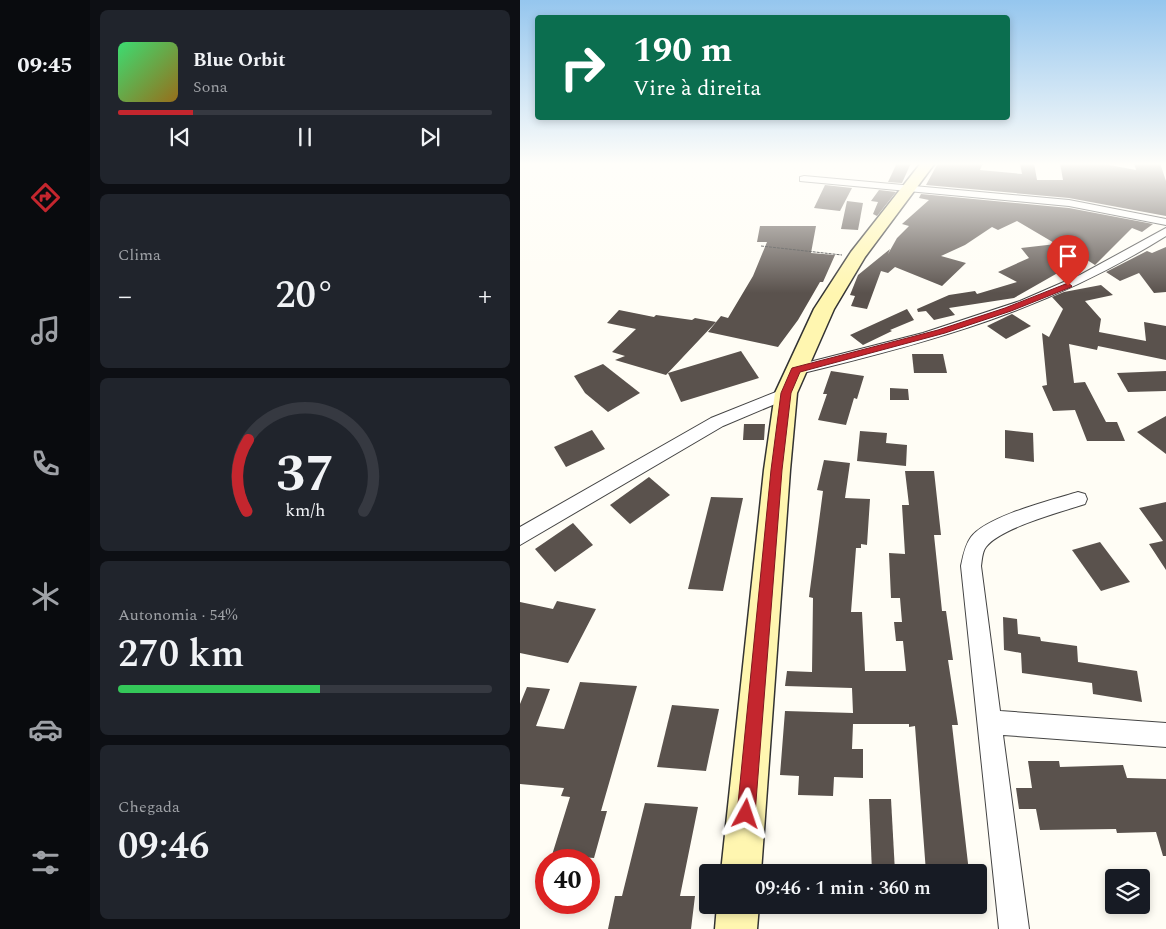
<!DOCTYPE html>
<html lang="pt">
<meta charset="utf-8">
<style>
body{margin:0;font-family:Spectral,serif;background:#20242c;color:#f1f3f6;height:100vh;display:flex;flex-direction:column;font-size:19px;white-space:nowrap}
*{box-sizing:border-box;margin:0}
p{font-size:16px;color:#9ea1a6}
.icon{flex:none;width:28px;height:28px;fill:none;stroke:currentColor;stroke-width:2;stroke-linecap:round;stroke-linejoin:round}
.map{position:relative;flex:1;overflow:hidden}
.side{display:flex;flex-direction:column;gap:10px;padding:10px;background:#0d0f14;width:430px}
.side>*{flex:none}
.top-card{position:absolute;left:15px;top:15px;width:475px;height:105px;border-radius:5px;box-shadow:0 2px 8px #0003;background:#0b6e4f;color:#fff;overflow:hidden}
.buttons{position:absolute;left:585px;top:869px;display:grid;gap:10px}
.buttons a{display:grid;place-items:center;width:45px;height:45px;border-radius:5px;background:#171b24;box-shadow:0 2px 8px #0003;font-size:25px}
.speed{position:absolute;left:15px;top:849px;display:flex;gap:10px;font-size:25px;font-weight:700;text-align:center}
.speed>*{display:grid;place-content:center;width:65px;height:65px;border-radius:50%;background:#171b24;box-shadow:0 2px 8px #0003;line-height:1}
.speed .limit{border:8px solid #d22;background:#fff;color:#111}
.pin{position:absolute;display:grid;place-items:center;width:42px;height:42px;color:#fff;margin:-51px -21px;border-radius:50% 50% 50% 0;rotate:-45deg;box-shadow:0 0 5px #0007}
.pin .icon{rotate:45deg}
.me{position:absolute;width:55px;margin:-28px;rotate:5deg;stroke-linejoin:round;filter:drop-shadow(0 0 4px #0008)}
.turn{display:flex;align-items:center;gap:18px;height:105px;padding:0 15px;font-size:22px}
.turn .icon{width:65px;height:65px;stroke-width:2.5}
.turn b{display:block;font-size:35px;line-height:42px}
.big{font-size:38px;font-weight:600;line-height:1.1}
.side .widget{flex:1;display:flex;flex-direction:column;justify-content:center;gap:8px;min-width:0;padding:0 18px;border-radius:8px;background:#20242c}
.side .dial{align-items:center;gap:0}
.dial svg{height:130px;overflow:visible;fill:none;stroke:#363941;stroke-width:7;stroke-linecap:round;text-anchor:middle}
.dial text{fill:#f1f3f6;stroke:none}
.song{display:flex;align-items:center;gap:15px}
.cover{width:60px;height:60px;border-radius:8px;background:linear-gradient(135deg,hsl(140 70% 55%),hsl(40 70% 35%))}
.played{height:5px;border-radius:2px;background:linear-gradient(90deg,#c4262e 20%,#363941 20%)}
.keys{display:flex;justify-content:space-around;direction:ltr}
.heat{display:flex;justify-content:space-between;align-items:center;font-size:28px;direction:ltr}
.charge{height:8px;border-radius:4px;background:linear-gradient(90deg,#34c759 54%,#363941 0)}
.trip{position:absolute;left:179px;top:864px;width:288px;height:50px;border-radius:5px;background:#171b24;box-shadow:0 2px 8px #0003;font-weight:600;line-height:50px;text-align:center}
main{display:flex;flex:1;min-height:0}
.menu{display:flex;flex-direction:column;width:90px;justify-content:space-around;align-items:center;background:#090b0e;color:#9ea1a6}
.menu .icon{width:35px;height:35px}
.menu .current{color:#c4262e}
.menu b{font-size:22px;color:#f1f3f6}
.map>svg:first-child{display:block}
.building{fill:#5a524d}
.lines{fill:none;stroke-linecap:round;stroke-linejoin:round}
.street-casing{stroke:#444;stroke-width:2}
.secondary-casing{stroke:#333;stroke-width:3}
.path{stroke:#333;stroke-width:1;stroke-dasharray:3 1;stroke-linecap:butt}
.street{fill:#fff;fill-rule:evenodd}
.secondary{fill:#fff6b0;fill-rule:evenodd}
.route{fill:#c4262e;stroke:#7f191e}
</style>
<main>
<nav class="menu">
<b>09:45</b>
<svg class="icon current" aria-label="directions" viewBox="0 0 24 24"><path d="M12 3l9 9-9 9-9-9zM9 14v-3h6M13 9l2 2-2 2"/></svg>
<svg class="icon" aria-label="music" viewBox="0 0 24 24"><path d="M9 18V5l10-2v13"/><circle cx="6" cy="18" r="3"/><circle cx="16" cy="16" r="3"/></svg>
<svg class="icon" aria-label="phone" viewBox="0 0 24 24"><path d="M5 4h4l2 5-3 2q2 4 5 5l2-3 5 2v4C11 20 4 13 5 4z"/></svg>
<svg class="icon" aria-label="climate" viewBox="0 0 24 24"><path d="M12 3v18M4 7l16 10M4 17L20 7"/></svg>
<svg class="icon" aria-label="car" viewBox="0 0 24 24"><path d="M5 17H2v-5l4-1 3-4h7l3 4 3 1v5h-3M9 17h6M6 11h13"/><circle cx="7" cy="17" r="2"/><circle cx="17" cy="17" r="2"/></svg>
<svg class="icon" aria-label="filters" viewBox="0 0 24 24"><path d="M4 7h16M4 17h16"/><circle cx="9" cy="7" r="2"/><circle cx="15" cy="17" r="2"/></svg>
</nav>
<section class="side">
<div class="widget">
<div class="song"><i class="cover"></i><div><b>Blue Orbit</b><p>Sona</p></div></div>
<div class="played"></div>
<div class="keys"><svg class="icon" aria-label="previous" viewBox="0 0 24 24"><path d="M18 5L8 12l10 7zM5 5v14"/></svg><svg class="icon" aria-label="pause" viewBox="0 0 24 24"><path d="M8 5v14M16 5v14"/></svg><svg class="icon" aria-label="next" viewBox="0 0 24 24"><path d="M6 5l10 7-10 7zM19 5v14"/></svg></div>
</div>
<div class="widget"><p>Clima</p>
<div class="heat"><a>−</a><b class="big">20°</b><a>+</a></div>
</div>
<div class="widget dial"><svg viewBox="0 0 100 80">
<path d="M14 69A42 42 0 1 1 86 69"/>
<path d="M14 69A42 42 0 0 1 15 25" stroke="#c4262e"/>
<text x="50" y="56" font-size="32" font-weight="700">37</text>
<text x="50" y="72" font-size="11">km/h</text>
</svg></div>
<div class="widget"><p>Autonomia · 54%</p><b class="big">270 km</b><div class="charge"></div></div>
<div class="widget"><p>Chegada</p><b class="big">09:46</b></div>
</section>
<div class="map">
<svg width="646" height="929" viewBox="0 0 646 929">
<rect width="100%" height="100%" fill="#fffdf5"/>
<g class="building">
<path d="M 377,163 L 391,163 L 382,183 L 368,182 Z"/>
<path d="M 418,163 L 463,163 L 460,170 L 502,174 L 500,163 L 514,163 L 517,180 L 543,180 L 540,163 L 579,163 L 616,170 L 614,163 L 640,163 L 646,181 L 646,216 L 549,198 L 406,185 Z"/>
<path d="M 305,185 L 332,188 L 320,211 L 294,208 Z"/>
<path d="M 359,190 L 376,192 L 357,216 L 353,214 L 358,202 L 351,201 Z"/>
<path d="M 401,194 L 549,208 L 633,224 L 622,232 L 612,228 L 575,265 L 564,258 L 494,298 L 429,308 L 435,315 L 414,320 L 406,311 L 398,312 L 397,309 L 429,295 L 455,291 L 457,294 L 497,282 L 478,272 L 509,258 L 501,248 L 536,244 L 497,221 L 478,230 L 472,227 L 445,245 L 421,256 L 446,263 L 422,286 L 375,267 L 368,273 L 361,271 L 347,309 L 331,306 L 335,296 L 330,295 L 338,275 L 370,249 L 368,254 L 377,238 L 389,226 L 382,224 L 409,200 L 399,198 Z"/>
<path d="M 327,201 L 343,203 L 338,230 L 321,229 Z"/>
<path d="M 240,226 L 296,226 L 291,253 L 315,255 L 303,282 L 300,282 L 278,320 L 258,347 L 188,332 L 201,316 L 208,318 L 233,276 L 247,242 L 237,242 Z"/>
<path d="M 646,247 L 646,292 L 634,293 L 619,273 L 600,281 L 586,272 L 627,251 L 632,253 Z"/>
<path d="M 581,285 L 593,295 L 565,301 L 581,319 L 579,332 L 626,341 L 624,322 L 646,326 L 646,360 L 578,346 L 577,350 L 549,344 L 554,383 L 565,382 L 586,422 L 597,422 L 605,441 L 567,441 L 555,410 L 533,411 L 522,386 L 527,385 L 522,333 L 529,337 L 543,309 L 532,297 L 544,292 Z"/>
<path d="M 387,309 L 394,320 L 370,330 L 372,331 L 343,345 L 330,335 Z"/>
<path d="M 99,310 L 134,317 L 136,315 L 172,320 L 175,318 L 196,322 L 146,375 L 95,360 L 105,356 L 92,352 L 116,329 L 87,323 Z"/>
<path d="M 492,314 L 511,326 L 486,339 L 467,326 Z"/>
<path d="M 221,351 L 239,378 L 161,402 L 148,373 Z"/>
<path d="M 392,354 L 423,354 L 427,373 L 394,373 Z"/>
<path d="M 83,364 L 120,393 L 88,412 L 65,393 L 54,376 Z"/>
<path d="M 311,371 L 344,376 L 337,399 L 334,398 L 326,425 L 298,420 L 307,394 L 303,394 Z"/>
<path d="M 646,371 L 646,391 L 608,392 L 597,373 Z"/>
<path d="M 370,388 L 388,389 L 389,400 L 370,400 Z"/>
<path d="M 646,416 L 646,454 L 617,432 Z"/>
<path d="M 224,424 L 245,424 L 244,440 L 223,440 Z"/>
<path d="M 72,430 L 85,449 L 46,467 L 34,447 Z"/>
<path d="M 485,430 L 513,433 L 514,462 L 485,458 Z"/>
<path d="M 340,431 L 367,433 L 366,443 L 387,445 L 386,466 L 337,461 Z"/>
<path d="M 304,460 L 330,463 L 325,498 L 350,499 L 347,545 L 341,544 L 341,548 L 336,548 L 331,612 L 342,612 L 345,671 L 386,671 L 383,641 L 376,641 L 374,622 L 382,622 L 380,598 L 371,598 L 369,553 L 385,554 L 382,505 L 389,505 L 385,471 L 414,471 L 421,535 L 414,535 L 422,611 L 426,611 L 433,660 L 428,660 L 438,725 L 432,725 L 449,872 L 406,872 L 395,726 L 389,727 L 389,724 L 333,724 L 332,749 L 343,749 L 343,778 L 314,777 L 313,796 L 278,795 L 279,776 L 260,775 L 265,711 L 333,713 L 332,688 L 265,686 L 267,671 L 292,672 L 293,598 L 289,597 L 303,491 L 297,490 Z"/>
<path d="M 129,477 L 150,495 L 110,524 L 90,505 Z"/>
<path d="M 191,497 L 223,498 L 203,591 L 168,589 Z"/>
<path d="M 646,502 L 646,570 L 629,544 L 643,541 L 619,508 Z"/>
<path d="M 53,523 L 73,545 L 35,572 L 15,549 Z"/>
<path d="M 580,542 L 610,582 L 581,591 L 552,550 Z"/>
<path d="M 37,601 L 76,609 L 48,663 L 0,653 L 0,602 L 33,609 Z"/>
<path d="M 483,617 L 497,619 L 498,634 L 520,637 L 521,641 L 557,646 L 558,662 L 617,671 L 622,702 L 573,694 L 572,683 L 502,673 L 501,653 L 484,650 Z"/>
<path d="M 60,682 L 117,686 L 81,811 L 87,811 L 74,858 L 32,855 L 50,797 L 41,796 L 44,788 L 0,784 L 0,704 L 7,687 L 30,689 L 16,726 L 44,729 Z"/>
<path d="M 152,705 L 199,709 L 186,771 L 137,767 Z"/>
<path d="M 508,761 L 539,761 L 540,767 L 603,765 L 607,778 L 646,779 L 646,856 L 643,856 L 636,832 L 597,833 L 596,829 L 520,830 L 516,809 L 499,809 L 496,788 L 512,788 Z"/>
<path d="M 349,799 L 371,799 L 375,872 L 352,872 Z"/>
<path d="M 125,803 L 178,807 L 160,896 L 175,896 L 171,929 L 88,929 L 95,896 L 102,896 Z"/>
</g>
<g class="lines">
<defs>
<g id="street">
<path d="M 284,176 L 549,200 L 646,219 L 646,225 L 549,206 L 280,181 L 280,177 Z"/>
<path d="M 646,228 L 646,236 C 526,311 411,342 275,375 L 267,370 L 270,367 L 403,333 L 500,301 L 560,275 Z"/>
<path d="M 266,388 L 272,389 L 274,393 L 272,397 L 203,426 L 0,545 L 0,527 L 191,418 Z"/>
<path d="M 558,492 L 565,494 L 567,499 L 565,504 C 541,512 480,528 466,547 C 462,552 462,560 461,566 L 480,711 L 646,723 L 646,747 L 483,735 L 509,929 L 479,929 L 441,566 C 443,556 445,545 451,537 C 467,516 532,500 558,492 Z"/>
</g>
<g id="secondary">
<path d="M 401,163 L 415,163 L 345,257 L 314,309 L 277,393 L 270,470 L 241,872 L 201,872 L 244,470 L 255,393 L 294,309 L 331,252 Z"/>
<path d="M 197,905 L 239,905 L 237,929 L 195,929 Z"/>
</g>
</defs>
<use href="#street" class="street-casing"/>
<use href="#secondary" class="secondary-casing"/>
<path class="path" d="M 241,246 L 322,255"/>
<use href="#street" class="street"/>
<use href="#secondary" class="secondary"/>
</g>
<linearGradient id="sky" x2="0" y2="1"><stop stop-color="#95c6ee"/><stop offset="0.56" stop-color="#fffefa"/><stop offset="1" stop-color="#fffefa" stop-opacity="0"/></linearGradient>
<rect width="646" height="293" fill="url(#sky)"/>
<path class="route" d="M 548,283 L 552,286 L 551,287 L 491,311 L 425,333 L 280,372 L 271,393 L 262,470 L 235,814 L 232,820 L 226,822 L 220,820 L 217,814 L 251,470 L 261,393 L 271,370 L 272,368 L 418,330 L 485,308 Z"/>
</svg>
<div class="buttons">
<a><svg class="icon" aria-label="layers" viewBox="0 0 24 24"><path d="M12 4l9 5-9 5-9-5zM3 14l9 5 9-5"/></svg></a>
</div>
<div class="speed"><div class="limit">40</div></div>
<div class="pin" style="left:548px;top:286px;background:#d93025"><svg class="icon" aria-label="arrive" viewBox="0 0 24 24"><path d="M6 21V4h12l-3 4 3 4H6"/></svg></div>
<svg class="me" style="left:226px;top:814px" viewBox="-20 -20 40 40"><path d="M0-17L14 15 0 8-14 15z" fill="#c4262e" stroke="#fff" stroke-width="4"/></svg>
<div class="trip">09:46 · 1 min · 360 m</div>
<div class="top-card">
<div class="turn"><svg class="icon" aria-label="right" viewBox="0 0 24 24"><path d="M7 20v-9h11M14 6l5 5-5 5"/></svg><div><b>190 m</b>Vire à direita</div></div>
</div>
</div>
</main>
